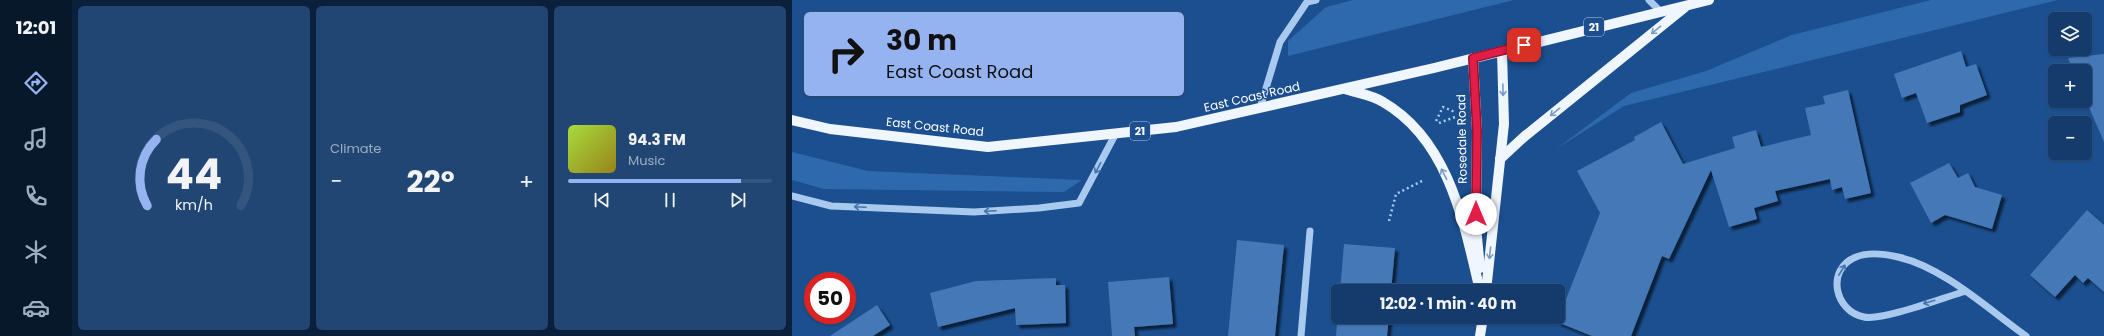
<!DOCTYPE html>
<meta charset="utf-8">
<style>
body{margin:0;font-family:Poppins,sans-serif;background:#214673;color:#f1f3f6;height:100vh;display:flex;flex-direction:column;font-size:15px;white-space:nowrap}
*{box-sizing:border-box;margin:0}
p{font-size:13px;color:#9dadc1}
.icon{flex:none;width:22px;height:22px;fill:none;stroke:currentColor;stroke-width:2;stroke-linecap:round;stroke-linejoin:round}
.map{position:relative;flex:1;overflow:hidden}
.sheet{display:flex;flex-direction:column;gap:6px;padding:6px;background:#0b203b;width:720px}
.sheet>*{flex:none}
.banner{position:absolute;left:12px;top:12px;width:380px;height:84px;border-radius:6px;box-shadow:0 1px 3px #0004,0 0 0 1px #33557e;background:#95b2f1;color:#111;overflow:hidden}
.buttons{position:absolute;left:1256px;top:12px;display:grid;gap:8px}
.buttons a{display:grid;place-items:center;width:44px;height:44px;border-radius:6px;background:#143b6b;box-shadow:0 1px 3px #0004,0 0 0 1px #33557e;font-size:20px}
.speed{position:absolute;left:12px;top:272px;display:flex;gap:8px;font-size:20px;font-weight:700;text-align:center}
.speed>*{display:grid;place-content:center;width:52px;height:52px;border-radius:50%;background:#143b6b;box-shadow:0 1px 3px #0004,0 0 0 1px #33557e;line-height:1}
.speed .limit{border:6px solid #d22;background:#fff;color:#111}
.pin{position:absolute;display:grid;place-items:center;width:34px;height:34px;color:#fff;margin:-17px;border-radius:8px;box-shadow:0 2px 6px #0006}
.me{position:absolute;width:44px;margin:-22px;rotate:0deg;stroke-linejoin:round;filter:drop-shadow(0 0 3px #0008)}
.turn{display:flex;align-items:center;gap:14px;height:84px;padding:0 16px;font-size:18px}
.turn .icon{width:52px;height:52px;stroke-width:2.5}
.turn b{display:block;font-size:28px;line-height:34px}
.big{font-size:30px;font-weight:700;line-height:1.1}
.sheet .card{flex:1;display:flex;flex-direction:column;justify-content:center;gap:6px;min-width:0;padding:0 14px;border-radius:6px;background:#214673}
.sheet .dial{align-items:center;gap:0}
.dial svg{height:104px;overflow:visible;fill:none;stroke:#33557e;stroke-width:7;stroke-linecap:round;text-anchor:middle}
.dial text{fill:#f1f3f6;stroke:none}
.song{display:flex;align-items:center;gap:12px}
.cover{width:48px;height:48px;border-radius:6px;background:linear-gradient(135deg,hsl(80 70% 55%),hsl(50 70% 35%))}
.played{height:4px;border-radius:2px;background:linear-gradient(90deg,#95b2f1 85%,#33557e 85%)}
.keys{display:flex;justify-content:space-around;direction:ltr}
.heat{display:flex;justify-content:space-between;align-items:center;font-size:22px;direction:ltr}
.sheet .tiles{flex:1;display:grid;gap:6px;grid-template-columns:repeat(3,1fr)}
.trip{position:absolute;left:539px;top:284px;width:234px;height:40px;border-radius:6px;background:#143b6b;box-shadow:0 1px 3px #0004,0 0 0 1px #33557e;font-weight:700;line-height:40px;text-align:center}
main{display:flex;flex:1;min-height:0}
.menu{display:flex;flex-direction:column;width:72px;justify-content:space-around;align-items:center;background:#08182b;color:#9dadc1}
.menu .icon{width:28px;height:28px}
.menu .selected{color:#95b2f1}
.menu b{font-size:18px;color:#f1f3f6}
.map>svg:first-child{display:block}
.green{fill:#2e69ad}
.building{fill:#4478b7;filter:url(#shadow)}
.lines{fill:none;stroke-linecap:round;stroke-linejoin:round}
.path{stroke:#a9c9ee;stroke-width:2.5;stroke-dasharray:2 3;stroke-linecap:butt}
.minor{stroke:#a9c9ee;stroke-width:7}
.major{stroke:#f0f6ff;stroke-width:10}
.oneway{stroke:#7b9ac1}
.oneway2{stroke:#4674ac}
.route-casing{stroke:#92132f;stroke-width:10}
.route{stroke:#e11d48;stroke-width:7}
.labels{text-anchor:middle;stroke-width:3;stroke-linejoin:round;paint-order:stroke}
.shield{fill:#1b4f8f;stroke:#bbcadd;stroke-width:1}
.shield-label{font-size:11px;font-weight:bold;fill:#fff}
.street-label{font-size:12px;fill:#fff;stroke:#1b4f8f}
</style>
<main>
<nav class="menu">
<b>12:01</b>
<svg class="icon selected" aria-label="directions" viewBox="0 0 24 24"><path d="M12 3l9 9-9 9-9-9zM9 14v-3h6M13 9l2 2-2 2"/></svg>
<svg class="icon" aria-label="music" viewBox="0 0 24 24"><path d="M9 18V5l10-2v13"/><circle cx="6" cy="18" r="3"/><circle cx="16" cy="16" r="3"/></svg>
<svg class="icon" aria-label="phone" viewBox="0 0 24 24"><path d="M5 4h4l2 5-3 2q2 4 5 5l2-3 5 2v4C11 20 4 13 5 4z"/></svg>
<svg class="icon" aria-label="climate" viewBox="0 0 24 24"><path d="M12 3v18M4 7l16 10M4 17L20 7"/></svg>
<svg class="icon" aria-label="car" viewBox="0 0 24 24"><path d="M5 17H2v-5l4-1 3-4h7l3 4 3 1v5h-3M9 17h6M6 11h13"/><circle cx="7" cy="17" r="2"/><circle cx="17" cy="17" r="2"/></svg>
</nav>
<section class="sheet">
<div class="tiles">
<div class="card dial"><svg viewBox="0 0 100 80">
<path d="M14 69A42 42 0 1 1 86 69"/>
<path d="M14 69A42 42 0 0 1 21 18" stroke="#95b2f1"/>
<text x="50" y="56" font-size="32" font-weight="700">44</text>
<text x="50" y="72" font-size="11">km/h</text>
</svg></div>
<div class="card"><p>Climate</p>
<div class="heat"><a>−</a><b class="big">22°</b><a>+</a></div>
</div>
<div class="card">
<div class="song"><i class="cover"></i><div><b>94.3 FM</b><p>Music</p></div></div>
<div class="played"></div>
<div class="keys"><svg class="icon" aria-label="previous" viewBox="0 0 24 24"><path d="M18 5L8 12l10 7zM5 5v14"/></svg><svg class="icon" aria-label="pause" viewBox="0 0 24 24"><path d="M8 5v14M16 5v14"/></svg><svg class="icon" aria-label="next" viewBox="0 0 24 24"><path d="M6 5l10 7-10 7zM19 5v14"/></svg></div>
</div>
</div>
</section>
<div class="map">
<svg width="1312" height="336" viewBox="0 0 1312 336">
<defs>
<filter id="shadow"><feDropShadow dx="3.5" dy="3.5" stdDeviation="1" flood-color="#0009"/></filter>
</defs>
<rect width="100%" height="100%" fill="#1b4f8f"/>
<g class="green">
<path d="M 561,0 L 722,0 L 496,56 L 496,41 L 534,7 Z"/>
<path d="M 1139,0 L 1266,0 L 832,106 L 764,149 L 839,93 L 914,71 L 1000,35 Z"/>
<path d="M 0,152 L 76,171 L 290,180 L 272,192 L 32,189 L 0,180 Z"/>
</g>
<g class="building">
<path d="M 1169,51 L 1174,67 L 1184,64 L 1195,95 L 1168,105 L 1168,112 L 1135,123 L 1124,93 L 1110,98 L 1102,74 Z"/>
<path d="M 1312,54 L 1312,142 L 1293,98 L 1293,71 L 1281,71 L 1276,58 Z"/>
<path d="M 1056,90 L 1079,193 L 1053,199 L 1050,187 L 1040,190 L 1038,179 L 983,191 L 986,201 L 962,208 L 965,219 L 937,227 L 919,170 L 877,259 L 870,256 L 839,336 L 800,336 L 765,322 L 808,213 L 785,171 L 843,140 L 842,137 L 869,122 L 891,164 L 943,148 L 940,137 L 964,130 L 969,147 L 1019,135 L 1013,108 L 1033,104 L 1031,96 Z"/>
<path d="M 1157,163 L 1166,178 L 1176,173 L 1183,187 L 1210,195 L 1200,229 L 1153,215 L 1139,223 L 1118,183 Z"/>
<path d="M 1295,210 L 1312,225 L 1312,292 L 1296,278 L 1291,283 L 1283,275 L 1263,297 L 1238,275 Z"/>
<path d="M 445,240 L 492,245 L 483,336 L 436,336 Z"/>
<path d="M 552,244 L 603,248 L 599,291 L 548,291 Z"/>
<path d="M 377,277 L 381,324 L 342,327 L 343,336 L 320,336 L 316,282 Z"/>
<path d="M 264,278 L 264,285 L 273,285 L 274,323 L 224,325 L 223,308 L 146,327 L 138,293 L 184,281 Z"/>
<path d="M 85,305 L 98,325 L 81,336 L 38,336 Z"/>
<path d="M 546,309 L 546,317 L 597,317 L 595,336 L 544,336 Z"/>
</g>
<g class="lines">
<g class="path">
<path d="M 644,121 L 651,107 L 663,112"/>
<path d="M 647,123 L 663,117"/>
<path d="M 597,221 L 604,194 L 632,180"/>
</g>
<g class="minor">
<path d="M 857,0 L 868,11"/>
<path d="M 468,108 L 488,42 L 515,2 L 524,0"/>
<path d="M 0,196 L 39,206 L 182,212 L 247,208 L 287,203 L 324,133"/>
<path d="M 1174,291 C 1153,297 1091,321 1072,317 C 1043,312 1033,269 1064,257 C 1076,252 1093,254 1106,257 C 1151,267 1196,309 1234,336"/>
<path d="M 509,336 L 518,231"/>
</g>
<g class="major">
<path d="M 681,58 L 685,131 L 684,227 L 688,268"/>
<path d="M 553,89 C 565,93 580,95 591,102 C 657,140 672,223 688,291"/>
<path d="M 0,120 L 38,129 L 196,147 L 384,127 L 642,68 L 917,0"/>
<path d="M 708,159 L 733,136 L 893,7"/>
<path d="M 694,291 L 712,124 L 710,51"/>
<path d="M 688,336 L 691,317"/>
</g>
</g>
<defs><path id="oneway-shaft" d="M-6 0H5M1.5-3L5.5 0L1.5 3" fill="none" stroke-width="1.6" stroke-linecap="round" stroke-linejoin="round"/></defs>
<g class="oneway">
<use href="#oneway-shaft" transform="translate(864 30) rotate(141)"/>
<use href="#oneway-shaft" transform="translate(711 90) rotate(89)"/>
<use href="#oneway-shaft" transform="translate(763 112) rotate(141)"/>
<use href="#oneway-shaft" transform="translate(652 174) rotate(-117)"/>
<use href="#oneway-shaft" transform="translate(698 253) rotate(96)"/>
</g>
<g class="oneway2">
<use href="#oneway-shaft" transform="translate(306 168) rotate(118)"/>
<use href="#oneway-shaft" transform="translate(68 207) rotate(-177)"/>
<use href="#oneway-shaft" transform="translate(198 211) rotate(177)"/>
<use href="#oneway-shaft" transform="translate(1050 270) rotate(-58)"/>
<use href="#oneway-shaft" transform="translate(1137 302) rotate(163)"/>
</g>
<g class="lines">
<defs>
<path id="route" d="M 684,214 L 685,131 L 681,58 L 732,45"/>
</defs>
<use href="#route" class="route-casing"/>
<use href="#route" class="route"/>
</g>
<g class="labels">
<g class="shield">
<rect x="792" y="18" width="20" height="18" rx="3"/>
<rect x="338" y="122" width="20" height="18" rx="3"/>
</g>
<g class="shield-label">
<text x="802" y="31">21</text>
<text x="348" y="135">21</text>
</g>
<g class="street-label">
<text transform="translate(460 97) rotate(-13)" y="4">East Coast Road</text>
<text transform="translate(143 127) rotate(6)" y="4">East Coast Road</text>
<text transform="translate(670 139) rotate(-91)" y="4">Rosedale Road</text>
</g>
</g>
</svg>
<div class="buttons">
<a><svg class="icon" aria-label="layers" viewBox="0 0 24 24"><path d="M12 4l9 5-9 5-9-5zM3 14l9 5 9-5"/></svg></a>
<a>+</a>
<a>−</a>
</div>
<div class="speed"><div class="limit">50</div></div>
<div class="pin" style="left:732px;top:45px;background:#d93025"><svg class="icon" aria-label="arrive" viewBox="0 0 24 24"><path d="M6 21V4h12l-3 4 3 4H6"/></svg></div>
<svg class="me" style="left:684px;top:214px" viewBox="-20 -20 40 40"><circle r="19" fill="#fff"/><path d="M0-13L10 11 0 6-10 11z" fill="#e11d48"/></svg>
<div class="trip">12:02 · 1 min · 40 m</div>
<div class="banner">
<div class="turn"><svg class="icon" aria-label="right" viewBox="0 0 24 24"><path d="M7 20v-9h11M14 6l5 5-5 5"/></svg><div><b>30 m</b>East Coast Road</div></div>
</div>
</div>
</main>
